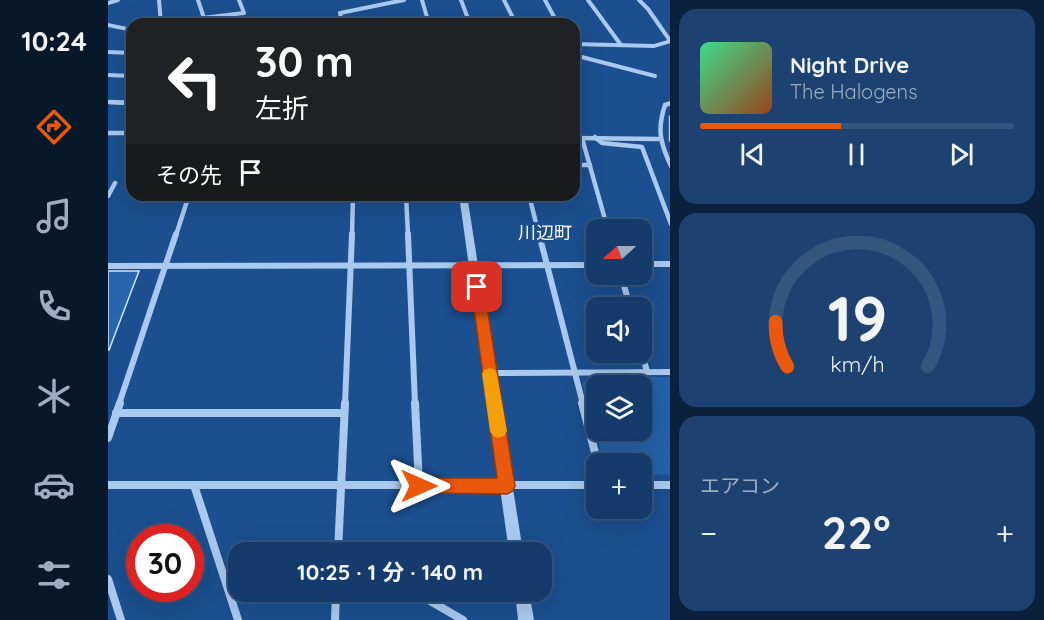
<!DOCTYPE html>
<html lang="ja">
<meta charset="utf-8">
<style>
body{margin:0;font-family:Quicksand,"Noto Sans JP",sans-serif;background:#1d4271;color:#f1f3f6;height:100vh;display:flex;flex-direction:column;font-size:22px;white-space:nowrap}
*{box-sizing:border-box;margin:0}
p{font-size:20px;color:#9dadc1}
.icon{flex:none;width:33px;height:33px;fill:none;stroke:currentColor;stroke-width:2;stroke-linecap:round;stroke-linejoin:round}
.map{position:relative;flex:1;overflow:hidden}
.sheet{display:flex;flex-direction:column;gap:9px;padding:9px;background:#0b203b;width:374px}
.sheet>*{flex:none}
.top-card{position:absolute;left:18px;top:18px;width:454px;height:183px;border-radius:18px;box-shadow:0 6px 24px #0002,0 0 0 2px #33557e;background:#202124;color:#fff;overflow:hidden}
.needle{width:39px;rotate:249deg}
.buttons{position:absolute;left:478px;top:219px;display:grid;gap:12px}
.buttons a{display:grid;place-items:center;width:66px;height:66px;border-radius:12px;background:#143b6b;box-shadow:0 6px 24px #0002,0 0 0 2px #33557e;font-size:30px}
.speed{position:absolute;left:18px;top:524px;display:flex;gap:12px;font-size:30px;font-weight:700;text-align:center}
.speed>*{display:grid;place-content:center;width:78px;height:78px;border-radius:50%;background:#143b6b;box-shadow:0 6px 24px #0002,0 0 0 2px #33557e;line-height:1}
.speed .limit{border:9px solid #d22;background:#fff;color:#111}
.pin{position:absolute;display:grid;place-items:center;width:51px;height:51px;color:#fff;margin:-26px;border-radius:12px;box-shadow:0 3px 9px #0006}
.me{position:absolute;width:66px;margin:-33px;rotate:90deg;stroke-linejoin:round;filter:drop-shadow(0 0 4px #0008)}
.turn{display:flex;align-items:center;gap:21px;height:126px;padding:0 30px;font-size:27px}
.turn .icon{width:78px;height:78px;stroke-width:2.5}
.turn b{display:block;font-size:42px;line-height:51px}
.then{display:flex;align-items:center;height:57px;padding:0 30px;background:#0003;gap:12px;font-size:22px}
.big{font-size:45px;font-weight:700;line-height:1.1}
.sheet .card{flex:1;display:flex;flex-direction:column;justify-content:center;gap:9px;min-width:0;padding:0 21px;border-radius:18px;background:#1d4271}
.sheet .dial{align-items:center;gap:0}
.dial svg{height:156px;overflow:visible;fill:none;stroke:#33557e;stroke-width:7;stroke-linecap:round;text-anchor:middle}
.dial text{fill:#f1f3f6;stroke:none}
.song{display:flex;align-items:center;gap:18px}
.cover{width:72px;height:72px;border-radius:9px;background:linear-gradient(135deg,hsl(150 70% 55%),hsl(20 70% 35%))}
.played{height:6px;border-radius:3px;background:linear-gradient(90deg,#ea580c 45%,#33557e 45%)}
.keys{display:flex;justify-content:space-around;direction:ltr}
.heat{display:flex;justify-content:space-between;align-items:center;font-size:33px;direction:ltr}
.trip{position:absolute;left:120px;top:542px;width:324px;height:60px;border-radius:18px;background:#143b6b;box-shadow:0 6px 24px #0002,0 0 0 2px #33557e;font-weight:700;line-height:60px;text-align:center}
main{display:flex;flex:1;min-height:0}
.tab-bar{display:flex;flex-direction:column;width:108px;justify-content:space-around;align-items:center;background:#08182b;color:#9dadc1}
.tab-bar .icon{width:42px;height:42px}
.tab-bar .on{color:#ea580c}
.tab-bar b{font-size:27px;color:#f1f3f6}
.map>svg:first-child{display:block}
.green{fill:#2461a8;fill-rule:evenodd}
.building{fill:#2a66ad;stroke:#cfe3fa;stroke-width:1.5}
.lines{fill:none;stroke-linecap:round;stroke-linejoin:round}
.minor-far3{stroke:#a9c9ee;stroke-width:4}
.minor-far2{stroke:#a9c9ee;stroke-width:4.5}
.minor-far1{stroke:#a9c9ee;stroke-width:6}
.minor{stroke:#a9c9ee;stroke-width:8}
.tertiary{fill:#a9c9ee;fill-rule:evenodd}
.route{fill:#ea580c;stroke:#983908;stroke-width:1.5}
.slow{fill:#f59e0b}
.labels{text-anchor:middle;stroke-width:6;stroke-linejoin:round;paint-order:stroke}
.quarter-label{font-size:18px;fill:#fff;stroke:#1b4f8f}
</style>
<main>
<nav class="tab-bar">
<b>10:24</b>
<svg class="icon on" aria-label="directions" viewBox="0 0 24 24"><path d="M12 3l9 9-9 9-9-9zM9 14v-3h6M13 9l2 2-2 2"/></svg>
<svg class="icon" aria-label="music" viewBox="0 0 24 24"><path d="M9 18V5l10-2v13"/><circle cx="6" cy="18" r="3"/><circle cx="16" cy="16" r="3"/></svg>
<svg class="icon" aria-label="phone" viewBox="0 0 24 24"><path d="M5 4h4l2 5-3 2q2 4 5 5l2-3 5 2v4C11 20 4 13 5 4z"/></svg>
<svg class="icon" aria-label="climate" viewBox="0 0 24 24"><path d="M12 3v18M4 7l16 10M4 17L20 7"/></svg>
<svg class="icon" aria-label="car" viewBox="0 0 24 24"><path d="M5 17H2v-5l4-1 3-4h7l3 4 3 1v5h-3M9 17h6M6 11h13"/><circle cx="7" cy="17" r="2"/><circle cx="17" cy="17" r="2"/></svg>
<svg class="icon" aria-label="filters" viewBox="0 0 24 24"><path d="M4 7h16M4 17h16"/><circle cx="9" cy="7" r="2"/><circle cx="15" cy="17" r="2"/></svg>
</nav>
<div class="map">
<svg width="563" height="620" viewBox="0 0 563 620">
<rect width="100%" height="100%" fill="#1b4f8f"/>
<path class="green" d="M 487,377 L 562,377 L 562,475 L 534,474 L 534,464 L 496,463 L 474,383 ZM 489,386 L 534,386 L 534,430 L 489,430 Z"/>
<path class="building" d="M 0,271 L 31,271 L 1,350 L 0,350 Z"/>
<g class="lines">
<g class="minor-far3">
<path d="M 51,0 L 53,24"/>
<path d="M 90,0 L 96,18"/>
<path d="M 314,0 L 321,24"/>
<path d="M 353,0 L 362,24"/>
<path d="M 396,0 L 408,24"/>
<path d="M 437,0 L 450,24"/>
<path d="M 480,0 L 513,45"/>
<path d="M 531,0 L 540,9 L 563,42"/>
<path d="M 0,3 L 10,0"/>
<path d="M 53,23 L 136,13 L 131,0"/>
<path d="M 234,24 L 232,13 L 296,0"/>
<path d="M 0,52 L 24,53"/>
<path d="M 466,55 L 547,76"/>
<path d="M 0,75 L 24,76"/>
<path d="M 0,102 L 24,103"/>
</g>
<g class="minor-far2">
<path d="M 2,102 L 24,103"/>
<path d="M 563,103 L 557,105 C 549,129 552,143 563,166"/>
<path d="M 563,117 L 563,140"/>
<path d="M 0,133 L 24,133"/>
<path d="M 487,137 L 494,143 L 534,147 L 563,224"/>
<path d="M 466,138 L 550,139"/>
<path d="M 474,138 L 500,230"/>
<path d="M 466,165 L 482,165"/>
<path d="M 298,195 L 300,235"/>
<path d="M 421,195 L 431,235"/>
<path d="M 0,196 L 7,183"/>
<path d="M 68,235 L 81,195"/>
<path d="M 244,235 L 245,195"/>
</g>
<g class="minor-far1">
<path d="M 300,234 L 307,404"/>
<path d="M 431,234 L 475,404"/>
<path d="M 534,264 L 563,264"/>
<path d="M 0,266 L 489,265"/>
<path d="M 513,274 L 522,308"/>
<path d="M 534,352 L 539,372"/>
<path d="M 382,373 L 563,372"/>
<path d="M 11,404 L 68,234"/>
<path d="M 237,404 L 244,234"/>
</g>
<g class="minor">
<path d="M 307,403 L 311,486"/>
<path d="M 474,403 L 490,464"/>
<path d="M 8,413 L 236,413"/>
<path d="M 0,438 L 12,403"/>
<path d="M 0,485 L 489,485"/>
<path d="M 86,485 L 130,620"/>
<path d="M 534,485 L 563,485"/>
<path d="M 230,547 L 239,552"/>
<path d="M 230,552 L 237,403"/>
<path d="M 0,579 L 13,620"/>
<path d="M 305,591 L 355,620"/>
<path d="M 227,620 L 228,591"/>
</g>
<g class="tertiary">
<path d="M 0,23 L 24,28 L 24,32 L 0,27 Z"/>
<path d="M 563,39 L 563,43 L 546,48 L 466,46 L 466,42 L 546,44 Z"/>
<path d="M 351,195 L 359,195 L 415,552 L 401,552 Z"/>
<path d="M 407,591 L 421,591 L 426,620 L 410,620 Z"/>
</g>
</g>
<path class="route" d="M 369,282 L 376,287 L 407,486 L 405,491 L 399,494 L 311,493 L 305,491 L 303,486 L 305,480 L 311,478 L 389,478 L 363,287 Z"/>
<path class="slow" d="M 382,368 L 387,370 L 389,374 L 399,431 L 396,436 L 390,438 L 385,436 L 382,431 L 374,374 L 376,370 Z"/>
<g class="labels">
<g class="quarter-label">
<text x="437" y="239">川辺町</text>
</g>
</g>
</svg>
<div class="buttons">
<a><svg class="needle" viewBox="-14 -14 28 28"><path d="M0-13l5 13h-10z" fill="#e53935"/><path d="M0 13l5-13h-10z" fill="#9dadc1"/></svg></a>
<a><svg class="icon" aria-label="sound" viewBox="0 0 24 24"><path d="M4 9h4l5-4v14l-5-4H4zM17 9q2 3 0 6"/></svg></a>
<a><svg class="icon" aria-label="layers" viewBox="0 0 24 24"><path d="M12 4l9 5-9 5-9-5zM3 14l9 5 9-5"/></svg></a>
<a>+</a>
</div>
<div class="speed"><div class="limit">30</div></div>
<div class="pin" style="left:369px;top:287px;background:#d93025"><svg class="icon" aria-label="arrive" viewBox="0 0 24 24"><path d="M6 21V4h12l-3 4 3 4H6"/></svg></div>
<svg class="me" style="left:311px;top:486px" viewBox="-20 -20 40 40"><path d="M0-17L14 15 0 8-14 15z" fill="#ea580c" stroke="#fff" stroke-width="4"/></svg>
<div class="trip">10:25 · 1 分 · 140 m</div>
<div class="top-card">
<div class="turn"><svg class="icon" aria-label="left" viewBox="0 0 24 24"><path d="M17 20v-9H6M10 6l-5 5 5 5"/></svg><div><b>30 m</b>左折</div></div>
<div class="then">その先<svg class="icon" aria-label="arrive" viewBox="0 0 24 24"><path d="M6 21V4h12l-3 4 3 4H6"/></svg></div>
</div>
</div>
<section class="sheet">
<div class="card">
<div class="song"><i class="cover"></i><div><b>Night Drive</b><p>The Halogens</p></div></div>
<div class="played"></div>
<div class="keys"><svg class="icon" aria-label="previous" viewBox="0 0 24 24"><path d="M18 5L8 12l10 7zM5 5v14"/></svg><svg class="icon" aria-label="pause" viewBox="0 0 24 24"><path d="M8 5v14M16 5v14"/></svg><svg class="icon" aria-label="next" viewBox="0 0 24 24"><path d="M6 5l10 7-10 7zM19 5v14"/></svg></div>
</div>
<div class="card dial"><svg viewBox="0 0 100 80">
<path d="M14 69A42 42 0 1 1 86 69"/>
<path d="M14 69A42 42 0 0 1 8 46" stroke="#ea580c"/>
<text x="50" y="56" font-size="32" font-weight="700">19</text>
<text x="50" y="72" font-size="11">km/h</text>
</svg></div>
<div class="card"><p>エアコン</p>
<div class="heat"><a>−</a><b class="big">22°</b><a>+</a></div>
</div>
</section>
</main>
